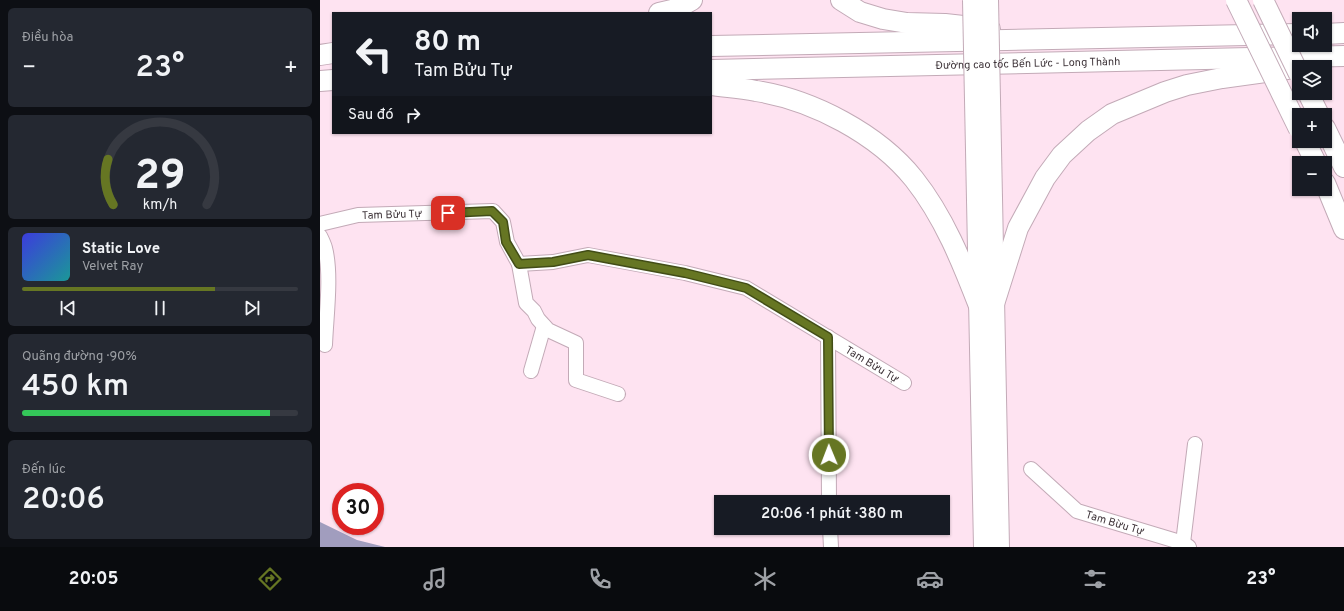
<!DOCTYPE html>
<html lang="vi">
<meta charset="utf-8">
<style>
body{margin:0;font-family:Overpass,sans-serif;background:#242831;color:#f1f3f6;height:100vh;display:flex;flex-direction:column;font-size:15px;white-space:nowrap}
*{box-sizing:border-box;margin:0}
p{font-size:13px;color:#9ea1a6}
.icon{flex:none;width:22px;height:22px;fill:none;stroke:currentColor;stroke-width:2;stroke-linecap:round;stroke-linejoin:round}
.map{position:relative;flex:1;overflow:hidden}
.details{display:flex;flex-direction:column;gap:8px;padding:8px;background:#0d0f14;width:320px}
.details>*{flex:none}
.guide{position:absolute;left:12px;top:12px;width:380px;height:122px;border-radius:0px;box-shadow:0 1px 3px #0004;background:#171b24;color:#f1f3f6;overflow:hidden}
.fabs{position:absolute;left:972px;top:12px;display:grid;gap:8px}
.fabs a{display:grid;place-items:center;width:40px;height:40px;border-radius:0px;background:#171b24;box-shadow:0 1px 3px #0004;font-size:20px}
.speed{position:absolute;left:12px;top:483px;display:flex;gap:8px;font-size:20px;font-weight:700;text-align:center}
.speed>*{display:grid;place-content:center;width:52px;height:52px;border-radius:50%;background:#171b24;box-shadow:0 1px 3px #0004;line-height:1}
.speed .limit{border:6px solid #d22;background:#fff;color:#111}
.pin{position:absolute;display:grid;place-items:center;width:34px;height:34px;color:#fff;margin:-17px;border-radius:8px;box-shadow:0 2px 6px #0006}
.me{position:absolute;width:44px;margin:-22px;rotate:359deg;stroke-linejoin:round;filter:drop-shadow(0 0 3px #0008)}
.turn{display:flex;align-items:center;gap:14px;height:84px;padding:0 16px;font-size:18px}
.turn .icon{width:52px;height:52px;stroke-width:2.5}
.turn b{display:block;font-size:28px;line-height:34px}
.then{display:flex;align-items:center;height:38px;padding:0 16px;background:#0003;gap:8px;font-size:15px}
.big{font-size:30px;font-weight:600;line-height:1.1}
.details .widget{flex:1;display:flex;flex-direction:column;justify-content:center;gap:6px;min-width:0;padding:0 14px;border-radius:6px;background:#242831}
.details .dial{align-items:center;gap:0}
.dial svg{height:104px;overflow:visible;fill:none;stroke:#363941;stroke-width:7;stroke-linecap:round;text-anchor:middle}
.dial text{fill:#f1f3f6;stroke:none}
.song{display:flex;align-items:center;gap:12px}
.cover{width:48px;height:48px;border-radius:6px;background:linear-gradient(135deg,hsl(240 70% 55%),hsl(180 70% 35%))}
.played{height:4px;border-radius:2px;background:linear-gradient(90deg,#667623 70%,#363941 70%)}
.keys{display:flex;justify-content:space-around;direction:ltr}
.heat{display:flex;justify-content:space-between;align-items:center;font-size:22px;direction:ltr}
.charge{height:6px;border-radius:3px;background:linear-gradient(90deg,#34c759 90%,#363941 0)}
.trip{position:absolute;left:394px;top:495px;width:236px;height:40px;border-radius:0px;background:#171b24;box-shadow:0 1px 3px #0004;font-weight:600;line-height:40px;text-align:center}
.tab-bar{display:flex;height:64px;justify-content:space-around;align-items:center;background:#090b0e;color:#9ea1a6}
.tab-bar .icon{width:28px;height:28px}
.tab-bar .active{color:#667623}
.tab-bar b{font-size:18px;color:#f1f3f6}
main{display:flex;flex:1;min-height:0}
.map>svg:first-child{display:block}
.water{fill:#a19dbe}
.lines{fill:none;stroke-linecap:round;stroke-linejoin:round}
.minor-casing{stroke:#c3aab7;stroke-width:16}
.highway-casing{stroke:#c3aab7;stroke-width:22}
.minor{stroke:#fff;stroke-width:14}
.highway{stroke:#fff;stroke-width:20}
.highway-bridge-casing{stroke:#c3aab7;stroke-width:22;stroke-linecap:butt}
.highway-bridge{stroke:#fff;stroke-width:20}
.route-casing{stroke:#424d17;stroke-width:10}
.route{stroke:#667623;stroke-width:7}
.labels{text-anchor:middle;stroke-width:3;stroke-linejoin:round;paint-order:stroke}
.street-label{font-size:11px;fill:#3f353a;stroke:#fff}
</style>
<main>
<section class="details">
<div class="widget"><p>Điều hòa</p>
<div class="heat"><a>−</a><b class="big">23°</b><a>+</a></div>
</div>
<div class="widget dial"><svg viewBox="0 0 100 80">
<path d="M14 69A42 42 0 1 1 86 69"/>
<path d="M14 69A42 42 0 0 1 10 34" stroke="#667623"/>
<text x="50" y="56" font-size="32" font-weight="700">29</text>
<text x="50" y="72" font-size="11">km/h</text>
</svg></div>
<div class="widget">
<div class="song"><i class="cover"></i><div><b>Static Love</b><p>Velvet Ray</p></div></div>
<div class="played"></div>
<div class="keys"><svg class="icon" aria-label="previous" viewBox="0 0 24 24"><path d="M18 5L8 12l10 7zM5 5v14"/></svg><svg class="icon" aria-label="pause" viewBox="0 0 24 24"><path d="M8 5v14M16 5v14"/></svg><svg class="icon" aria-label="next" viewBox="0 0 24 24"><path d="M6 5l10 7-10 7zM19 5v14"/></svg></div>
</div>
<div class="widget"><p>Quãng đường · 90%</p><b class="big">450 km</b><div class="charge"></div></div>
<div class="widget"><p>Đến lúc</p><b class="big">20:06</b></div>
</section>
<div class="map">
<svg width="1024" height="547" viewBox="0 0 1024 547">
<rect width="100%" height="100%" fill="#fee3f1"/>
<path class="water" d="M 0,522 L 37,540 L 65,547 L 0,547 Z"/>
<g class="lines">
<defs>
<g id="minor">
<path id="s1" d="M 0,224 L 38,215 L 173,211 L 183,222 L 187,242 L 199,264 L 233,262 L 268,255 L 365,273 L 426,288 L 584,383"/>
<path d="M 0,236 C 2,240 4,244 5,248 C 12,275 6,317 5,345"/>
<path d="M 199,264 L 206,303 L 214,311 L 218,319 L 228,330 L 256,343 L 256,380 L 298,394"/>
<path d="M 508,337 L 509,502"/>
<path d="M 211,371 L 224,326"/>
<path id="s2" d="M 711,469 L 757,511 L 863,543 L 869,547"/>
<path d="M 510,528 L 511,547"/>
<path d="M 863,543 L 875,444"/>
</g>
<g id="highway">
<path d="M 521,0 L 540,12 L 563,19 L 587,23 L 625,24 L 670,29"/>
<path d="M 339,13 L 356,9 L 372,0"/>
<path d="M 1005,34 L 1024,33"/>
<path d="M 391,46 L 979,34"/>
<path d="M 0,55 L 13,53"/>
<path id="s3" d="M 391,70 L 1024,56"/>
<path d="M 0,81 L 13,80"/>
<path d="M 391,85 C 406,87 421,88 436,91 C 493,100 558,134 594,179 C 624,217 642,262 659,306"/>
<path d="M 988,93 L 999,115"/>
<path d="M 1005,128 L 1024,167"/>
<path d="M 985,141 L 996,163"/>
<path d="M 1005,183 L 1024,229"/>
<path d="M 672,198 L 679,547"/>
<path d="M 657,200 L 664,547"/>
<path d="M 674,304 L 698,228 L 725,178 L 742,155 L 768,131 L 792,114 L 845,92 L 867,85 L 902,78 L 967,69"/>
</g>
</defs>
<use href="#minor" class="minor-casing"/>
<use href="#highway" class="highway-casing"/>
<use href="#minor" class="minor"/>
<use href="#highway" class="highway"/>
<defs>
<g id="highway-bridge">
<path d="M 653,0 L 657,200"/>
<path d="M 668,0 L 672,198"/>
<path d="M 916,0 L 979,129"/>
<path d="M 943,0 L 979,74"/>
</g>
</defs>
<use href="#highway-bridge" class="highway-bridge-casing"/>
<use href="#highway-bridge" class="highway-bridge"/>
</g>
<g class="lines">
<defs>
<path id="route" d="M 128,213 L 172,211 L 183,222 L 186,242 L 199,264 L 233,262 L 268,255 L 365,273 L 426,288 L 508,337 L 509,455"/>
</defs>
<use href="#route" class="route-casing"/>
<use href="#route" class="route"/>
</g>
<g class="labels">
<g class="street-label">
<text dy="4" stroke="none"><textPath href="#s3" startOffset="317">Đường cao tốc Bến Lức - Long Thành</textPath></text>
<text dy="4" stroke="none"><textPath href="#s1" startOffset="73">Tam Bửu Tự</textPath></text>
<text dy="4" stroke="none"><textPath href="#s1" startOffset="613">Tam Bửu Tự</textPath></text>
<text dy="4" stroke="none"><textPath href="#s2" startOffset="102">Tam Bừu Tự</textPath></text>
</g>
</g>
</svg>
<div class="fabs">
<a><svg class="icon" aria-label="sound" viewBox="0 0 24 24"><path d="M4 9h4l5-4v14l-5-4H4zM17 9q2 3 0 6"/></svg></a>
<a><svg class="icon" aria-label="layers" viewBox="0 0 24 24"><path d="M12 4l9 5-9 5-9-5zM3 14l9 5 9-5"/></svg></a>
<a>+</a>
<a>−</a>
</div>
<div class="speed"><div class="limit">30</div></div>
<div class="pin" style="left:128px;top:213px;background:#d93025"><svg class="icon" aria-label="arrive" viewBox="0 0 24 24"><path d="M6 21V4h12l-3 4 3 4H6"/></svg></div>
<svg class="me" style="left:509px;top:455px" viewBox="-20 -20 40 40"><circle r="17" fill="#667623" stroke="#fff" stroke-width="3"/><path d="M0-11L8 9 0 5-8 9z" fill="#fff"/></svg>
<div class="trip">20:06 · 1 phút · 380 m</div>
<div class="guide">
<div class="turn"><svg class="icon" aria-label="left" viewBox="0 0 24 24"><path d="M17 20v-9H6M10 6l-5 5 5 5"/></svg><div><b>80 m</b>Tam Bửu Tự</div></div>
<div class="then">Sau đó<svg class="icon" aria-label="right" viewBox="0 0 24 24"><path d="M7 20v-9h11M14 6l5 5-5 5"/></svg></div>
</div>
</div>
</main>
<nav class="tab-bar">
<b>20:05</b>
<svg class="icon active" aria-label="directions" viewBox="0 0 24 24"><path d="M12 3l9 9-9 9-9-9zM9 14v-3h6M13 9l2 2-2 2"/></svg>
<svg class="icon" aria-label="music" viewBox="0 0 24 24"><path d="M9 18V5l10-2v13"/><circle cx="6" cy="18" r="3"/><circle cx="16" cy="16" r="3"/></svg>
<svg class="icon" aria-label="phone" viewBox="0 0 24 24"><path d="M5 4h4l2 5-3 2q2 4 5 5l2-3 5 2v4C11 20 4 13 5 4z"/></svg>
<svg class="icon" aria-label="climate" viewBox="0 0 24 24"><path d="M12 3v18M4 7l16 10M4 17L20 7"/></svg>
<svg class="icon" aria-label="car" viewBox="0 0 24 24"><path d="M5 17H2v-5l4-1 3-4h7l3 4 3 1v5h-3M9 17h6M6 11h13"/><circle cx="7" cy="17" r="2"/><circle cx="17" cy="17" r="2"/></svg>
<svg class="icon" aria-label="filters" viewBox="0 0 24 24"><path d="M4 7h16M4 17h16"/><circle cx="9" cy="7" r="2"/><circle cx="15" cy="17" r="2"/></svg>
<b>23°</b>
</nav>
